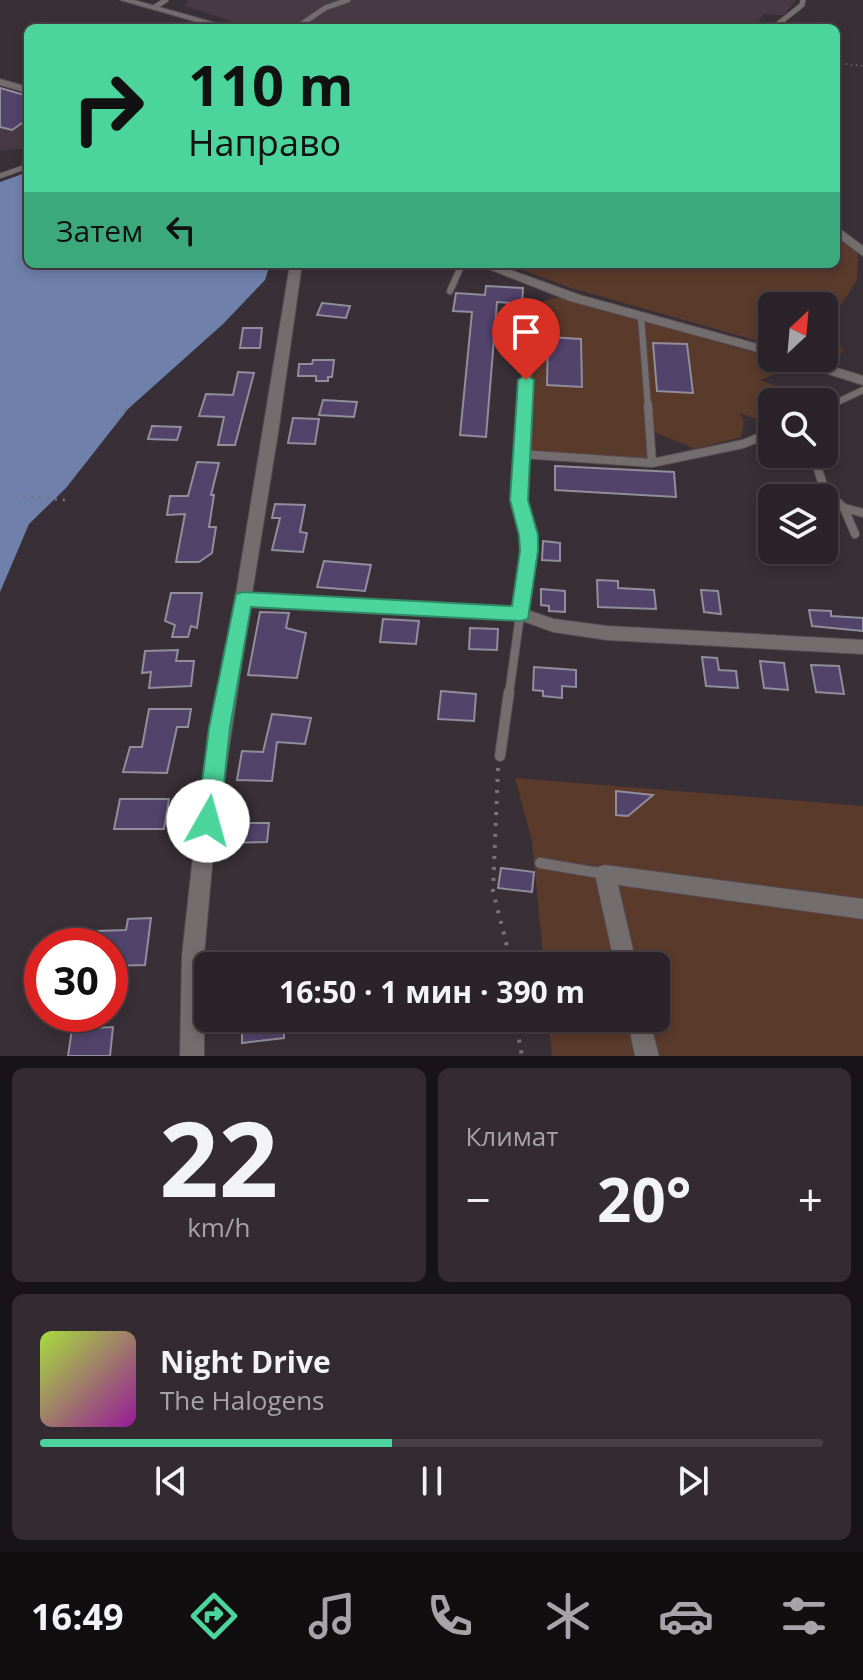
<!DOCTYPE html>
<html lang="ru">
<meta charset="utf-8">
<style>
body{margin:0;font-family:"Open Sans",sans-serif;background:#332b31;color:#f1f3f6;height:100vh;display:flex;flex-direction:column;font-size:30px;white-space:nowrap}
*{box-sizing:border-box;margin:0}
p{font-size:26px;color:#a6a4a8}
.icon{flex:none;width:44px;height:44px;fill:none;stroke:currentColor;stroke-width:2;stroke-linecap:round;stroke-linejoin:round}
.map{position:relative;height:1056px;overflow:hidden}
.drawer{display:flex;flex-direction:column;gap:12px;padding:12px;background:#181317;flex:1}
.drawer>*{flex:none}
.guide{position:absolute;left:24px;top:24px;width:816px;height:244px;border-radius:12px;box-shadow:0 4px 12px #0003,0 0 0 2px #474046;background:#4bd49b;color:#111;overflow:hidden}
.needle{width:52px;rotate:26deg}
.controls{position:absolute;left:758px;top:292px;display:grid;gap:16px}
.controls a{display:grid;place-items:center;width:80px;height:80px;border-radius:12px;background:#2b2329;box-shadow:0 4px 12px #0003,0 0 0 2px #474046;font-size:40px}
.speed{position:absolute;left:24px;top:928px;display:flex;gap:16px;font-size:40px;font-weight:700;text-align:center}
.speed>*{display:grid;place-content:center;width:104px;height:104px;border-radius:50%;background:#2b2329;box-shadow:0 4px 12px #0003,0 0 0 2px #474046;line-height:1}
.speed .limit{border:12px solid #d22;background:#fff;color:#111}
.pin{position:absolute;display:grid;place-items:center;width:68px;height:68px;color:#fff;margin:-82px -34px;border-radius:50% 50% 50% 0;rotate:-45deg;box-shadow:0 0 8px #0007}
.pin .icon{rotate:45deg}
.me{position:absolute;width:88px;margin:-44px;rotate:7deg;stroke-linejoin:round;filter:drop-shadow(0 0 6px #0008)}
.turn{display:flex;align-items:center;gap:28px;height:168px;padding:0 32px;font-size:36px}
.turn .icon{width:104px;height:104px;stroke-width:2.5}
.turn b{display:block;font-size:56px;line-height:68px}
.then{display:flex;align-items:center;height:76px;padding:0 32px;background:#0003;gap:16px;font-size:30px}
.big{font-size:60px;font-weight:700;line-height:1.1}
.drawer .widget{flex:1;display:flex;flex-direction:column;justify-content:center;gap:12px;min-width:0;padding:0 28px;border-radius:12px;background:#332b31}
.drawer .dial{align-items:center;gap:0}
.dial b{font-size:104px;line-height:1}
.song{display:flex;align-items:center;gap:24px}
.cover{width:96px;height:96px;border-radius:12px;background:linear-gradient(135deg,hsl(80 70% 55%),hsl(300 70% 35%))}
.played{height:8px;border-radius:4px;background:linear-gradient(90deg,#4bd49b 45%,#474046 45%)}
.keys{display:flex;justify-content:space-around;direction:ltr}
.heat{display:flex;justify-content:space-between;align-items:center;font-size:44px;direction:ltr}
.drawer .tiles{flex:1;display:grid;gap:12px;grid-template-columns:1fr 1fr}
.widget:last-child{grid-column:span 2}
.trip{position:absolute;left:194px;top:952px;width:476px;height:80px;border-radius:12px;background:#2b2329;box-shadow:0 4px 12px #0003,0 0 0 2px #474046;font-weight:700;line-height:80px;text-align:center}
.tabs{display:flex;height:128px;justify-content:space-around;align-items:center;background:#110e10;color:#a6a4a8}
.tabs .icon{width:56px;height:56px}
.tabs .selected{color:#4bd49b}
.tabs b{font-size:36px;color:#f1f3f6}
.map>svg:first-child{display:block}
.built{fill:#483a44}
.green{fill:#5a3a2b}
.water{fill:#6f81aa}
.building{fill:#52436b;stroke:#918d9a;stroke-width:2}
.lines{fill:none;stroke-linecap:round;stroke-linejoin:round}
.service-far3-casing{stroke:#544b52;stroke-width:6}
.service-far2-casing{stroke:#544b52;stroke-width:8}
.service-far1-casing{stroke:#544b52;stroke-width:10}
.service-casing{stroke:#544b52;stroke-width:12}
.minor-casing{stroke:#544b52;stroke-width:2}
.tertiary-casing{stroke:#544b52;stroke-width:2}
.path-far2{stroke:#7c737a;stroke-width:2;stroke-dasharray:1 4;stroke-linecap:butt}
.path-far1{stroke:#7c737a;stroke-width:3;stroke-dasharray:2 6;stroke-linecap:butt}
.path{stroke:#7c737a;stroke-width:4;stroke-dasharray:3 8;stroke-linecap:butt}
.service-far3{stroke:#746d6e;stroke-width:5}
.service-far2{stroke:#746d6e;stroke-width:6}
.service-far1{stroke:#746d6e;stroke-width:8}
.service{stroke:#746d6e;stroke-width:10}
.minor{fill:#746d6e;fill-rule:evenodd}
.tertiary{fill:#746d6e;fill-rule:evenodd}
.route{fill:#4bd49b;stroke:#318a65;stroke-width:2}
</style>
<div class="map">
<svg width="863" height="1056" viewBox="0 0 863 1056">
<rect width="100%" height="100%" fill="#392f37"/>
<g class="built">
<path d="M 185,0 L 796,0 L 784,15 L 764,14 L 753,28 L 253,28 L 184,6 L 189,1 Z"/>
<path d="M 0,87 L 28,95 L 28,148 L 0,151 Z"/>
</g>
<g class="green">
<path d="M 836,236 L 858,250 L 857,280 L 827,327 L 843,350 L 835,365 L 814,358 L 824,358 L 824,306 L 772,306 L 772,345 L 571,288 L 507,264 L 836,264 Z"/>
<path d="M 560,297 L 797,365 L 760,380 L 786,390 L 778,402 L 772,402 L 772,411 L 765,422 L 739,413 L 744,421 L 741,437 L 695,449 L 650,430 L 652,463 L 520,454 L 532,318 L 541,310 L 544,301 Z"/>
<path d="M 515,778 L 863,806 L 863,1056 L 552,1056 L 548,1018 L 656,1018 L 656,966 L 544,966 L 532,841 Z"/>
</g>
<path class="water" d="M 28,172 L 28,264 L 270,264 L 265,280 L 223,324 L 128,409 L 66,488 L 29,524 L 0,592 L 0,182 Z"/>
<g class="building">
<path d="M 0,88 L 28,96 L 28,119 L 12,130 L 0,127 Z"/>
<path d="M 486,286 L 523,288 L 522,304 L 497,302 L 486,437 L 460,435 L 472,312 L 453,311 L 456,293 L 485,295 Z"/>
<path d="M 322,303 L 350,306 L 346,318 L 317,315 Z"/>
<path d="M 243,328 L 262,328 L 260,348 L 240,348 Z"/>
<path d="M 548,337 L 581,339 L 582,387 L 547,385 Z"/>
<path d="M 653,343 L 687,344 L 693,393 L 657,391 Z"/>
<path d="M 313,360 L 334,360 L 332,377 L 328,377 L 328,381 L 316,381 L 316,376 L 298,376 L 299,364 L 312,364 Z"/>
<path d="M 238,372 L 254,373 L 235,445 L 218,445 L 224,417 L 199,416 L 206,394 L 233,395 Z"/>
<path d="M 323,400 L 357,402 L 354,417 L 319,415 Z"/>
<path d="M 293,418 L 319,419 L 315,444 L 288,443 Z"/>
<path d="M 152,426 L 181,427 L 177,440 L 148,439 Z"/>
<path d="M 197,462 L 219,463 L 211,495 L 214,495 L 209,527 L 216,527 L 212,553 L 199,562 L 176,562 L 185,514 L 167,515 L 170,496 L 188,496 Z"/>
<path d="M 555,466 L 674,472 L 676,497 L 555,490 Z"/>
<path d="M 275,504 L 305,505 L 300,532 L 307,533 L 303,552 L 272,550 L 280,518 L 272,518 Z"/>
<path d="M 543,541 L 560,543 L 560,561 L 542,560 Z"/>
<path d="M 324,561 L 371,565 L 365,591 L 317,587 Z"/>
<path d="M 597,580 L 618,581 L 618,588 L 654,590 L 656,609 L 598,607 Z"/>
<path d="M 541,589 L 565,591 L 565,612 L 549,611 L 549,606 L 541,605 Z"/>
<path d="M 701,590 L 718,591 L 721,614 L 704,612 Z"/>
<path d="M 171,593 L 202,593 L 197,628 L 191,626 L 188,637 L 172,637 L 175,625 L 165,621 Z"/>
<path d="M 809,610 L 831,611 L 831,616 L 863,618 L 863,631 L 812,626 Z"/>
<path d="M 260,612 L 289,613 L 286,628 L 306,633 L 297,678 L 248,675 Z"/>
<path d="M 383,619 L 419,621 L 416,644 L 380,642 Z"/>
<path d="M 470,628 L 498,629 L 497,650 L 469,649 Z"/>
<path d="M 178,650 L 176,661 L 194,661 L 191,686 L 149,688 L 151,672 L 142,673 L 145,651 Z"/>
<path d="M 702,657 L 717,658 L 719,670 L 736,671 L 738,688 L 706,686 Z"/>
<path d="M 760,661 L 784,663 L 788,690 L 764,688 Z"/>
<path d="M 811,665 L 839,666 L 844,694 L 816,692 Z"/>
<path d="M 534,667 L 576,670 L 576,687 L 562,686 L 562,698 L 543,696 L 543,691 L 533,690 Z"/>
<path d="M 441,691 L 476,694 L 474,721 L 438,719 Z"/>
<path d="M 149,709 L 191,709 L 188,727 L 177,727 L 167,773 L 123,772 L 130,747 L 142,747 Z"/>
<path d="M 272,714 L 311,718 L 305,744 L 277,742 L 272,781 L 237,780 L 242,751 L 263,752 Z"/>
<path d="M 616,791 L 653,795 L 628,816 L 616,815 Z"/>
<path d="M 120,799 L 169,799 L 164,829 L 114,829 Z"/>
<path d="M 229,823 L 269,823 L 267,842 L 226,843 Z"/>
<path d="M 501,868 L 534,872 L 532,892 L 498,888 Z"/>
<path d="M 151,918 L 145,965 L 110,966 L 110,946 L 93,946 L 96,931 L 126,930 L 128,919 Z"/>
<path d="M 242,1018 L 284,1018 L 284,1038 L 242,1043 Z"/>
<path d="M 113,1027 L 110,1056 L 68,1056 L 72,1029 Z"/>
</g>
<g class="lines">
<defs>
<g id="service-far3">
<path d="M 155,7 L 166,0"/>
<path d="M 296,28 L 325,8 L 348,0"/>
<path d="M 773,28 L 802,5 L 803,0"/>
<path d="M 0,176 L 28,166"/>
</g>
<g id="service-far2">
<path d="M 450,291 L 462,264"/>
<path d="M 641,317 L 648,407"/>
<path d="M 526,407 L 532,318"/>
<path d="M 827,407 L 863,390"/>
</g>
<g id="service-far1">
<path d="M 648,405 L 652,463"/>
<path d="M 824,408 L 831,405"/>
<path d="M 520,454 L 652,463 L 743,444 L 772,432"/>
<path d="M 813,454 L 825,491 L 844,508 L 855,534"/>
<path d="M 844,508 L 863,513"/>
<path d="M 509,694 L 529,551 L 519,500 L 526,405"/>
</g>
<g id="service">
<path d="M 500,756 L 509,692"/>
<path d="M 540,863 L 605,874"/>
</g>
<g id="minor">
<path d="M 0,79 L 28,87 L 28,93 L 0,85 Z"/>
<path d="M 290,264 L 302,264 L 278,433 L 252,594 L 503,606 L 521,608 L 554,619 L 607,626 L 863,640 L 863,654 L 607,640 L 553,632 L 520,620 L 503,618 L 250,607 L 213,856 L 204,955 L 204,1056 L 180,1056 L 182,955 L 193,856 Z"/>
<path d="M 476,264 L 494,264 L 580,295 L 772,348 L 772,356 L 570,301 Z"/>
<path d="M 785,358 L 806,358 L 863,376 L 863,385 L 787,361 Z"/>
<path d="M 605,865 L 863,899 L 863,919 L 618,885 L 637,966 L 615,966 L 595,874 L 598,867 Z"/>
<path d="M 627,1018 L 649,1018 L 659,1056 L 635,1056 Z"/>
</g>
<g id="tertiary">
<path d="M 120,0 L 134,0 L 234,28 L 218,28 Z"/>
<path d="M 836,226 L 863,246 L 863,256 L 836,236 Z"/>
</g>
</defs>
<use href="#service-far3" class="service-far3-casing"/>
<use href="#service-far2" class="service-far2-casing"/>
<use href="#service-far1" class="service-far1-casing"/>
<use href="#service" class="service-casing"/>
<use href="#minor" class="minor-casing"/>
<use href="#tertiary" class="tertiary-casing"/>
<path class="path-far2" d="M 836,63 L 863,66"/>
<g class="path-far1">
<path d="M 116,409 L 132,411"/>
<path d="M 23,496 L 65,500"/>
</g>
<g class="path">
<path d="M 498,768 L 493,891 L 512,966"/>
<path d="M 515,1018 L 522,1056"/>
</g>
<use href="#service-far3" class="service-far3"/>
<use href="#service-far2" class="service-far2"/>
<use href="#service-far1" class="service-far1"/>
<use href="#service" class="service"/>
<use href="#minor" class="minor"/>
<use href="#tertiary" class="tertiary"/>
</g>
<path class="route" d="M 526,375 L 534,380 L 528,500 L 538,535 L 538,551 L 528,619 L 521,621 L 251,607 L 230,728 L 220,821 L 216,828 L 208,831 L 200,828 L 197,821 L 209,728 L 236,594 L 243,592 L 512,606 L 520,551 L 519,535 L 510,500 L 518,380 Z"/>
</svg>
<div class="controls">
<a><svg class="needle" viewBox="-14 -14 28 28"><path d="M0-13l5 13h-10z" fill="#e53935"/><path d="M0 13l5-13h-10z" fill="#a6a4a8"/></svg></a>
<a><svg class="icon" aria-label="search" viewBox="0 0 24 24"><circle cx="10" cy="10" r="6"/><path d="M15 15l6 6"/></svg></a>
<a><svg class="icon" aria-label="layers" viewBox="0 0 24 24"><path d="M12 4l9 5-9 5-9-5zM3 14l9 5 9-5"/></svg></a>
</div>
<div class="speed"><div class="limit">30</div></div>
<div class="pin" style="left:526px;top:380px;background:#d93025"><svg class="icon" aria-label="arrive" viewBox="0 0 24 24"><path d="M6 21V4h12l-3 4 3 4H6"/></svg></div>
<svg class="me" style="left:208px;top:821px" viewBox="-20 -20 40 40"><circle r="19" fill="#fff"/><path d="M0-13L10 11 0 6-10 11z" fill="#4bd49b"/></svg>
<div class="trip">16:50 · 1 мин · 390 m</div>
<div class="guide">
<div class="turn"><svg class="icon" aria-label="right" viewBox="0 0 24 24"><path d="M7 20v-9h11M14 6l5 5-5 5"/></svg><div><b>110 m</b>Направо</div></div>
<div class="then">Затем<svg class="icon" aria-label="left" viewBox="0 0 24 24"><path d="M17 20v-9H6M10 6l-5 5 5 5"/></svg></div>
</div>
</div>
<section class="drawer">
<div class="tiles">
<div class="widget dial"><b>22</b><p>km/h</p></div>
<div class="widget"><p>Климат</p>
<div class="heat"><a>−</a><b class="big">20°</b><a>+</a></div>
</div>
<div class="widget">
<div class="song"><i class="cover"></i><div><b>Night Drive</b><p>The Halogens</p></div></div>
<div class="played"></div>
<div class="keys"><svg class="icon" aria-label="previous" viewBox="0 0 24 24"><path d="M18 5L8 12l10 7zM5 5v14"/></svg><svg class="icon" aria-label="pause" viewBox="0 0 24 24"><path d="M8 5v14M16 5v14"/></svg><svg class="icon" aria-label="next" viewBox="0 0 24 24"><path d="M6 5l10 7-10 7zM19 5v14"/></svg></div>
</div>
</div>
</section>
<nav class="tabs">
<b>16:49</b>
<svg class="icon selected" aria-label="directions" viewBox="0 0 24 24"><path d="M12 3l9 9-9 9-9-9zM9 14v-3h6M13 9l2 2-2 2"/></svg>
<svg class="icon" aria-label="music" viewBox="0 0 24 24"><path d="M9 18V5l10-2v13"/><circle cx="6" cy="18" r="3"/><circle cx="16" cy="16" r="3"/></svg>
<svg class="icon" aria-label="phone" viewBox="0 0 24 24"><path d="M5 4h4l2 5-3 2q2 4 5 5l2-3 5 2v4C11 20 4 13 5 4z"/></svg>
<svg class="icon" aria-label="climate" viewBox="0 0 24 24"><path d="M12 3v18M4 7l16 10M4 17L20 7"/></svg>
<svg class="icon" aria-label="car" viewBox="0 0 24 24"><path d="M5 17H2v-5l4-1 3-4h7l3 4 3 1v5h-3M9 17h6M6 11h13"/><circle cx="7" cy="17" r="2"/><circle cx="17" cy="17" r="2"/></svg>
<svg class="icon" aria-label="filters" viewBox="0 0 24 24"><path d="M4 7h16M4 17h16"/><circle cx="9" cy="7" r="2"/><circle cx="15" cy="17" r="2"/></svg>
</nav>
